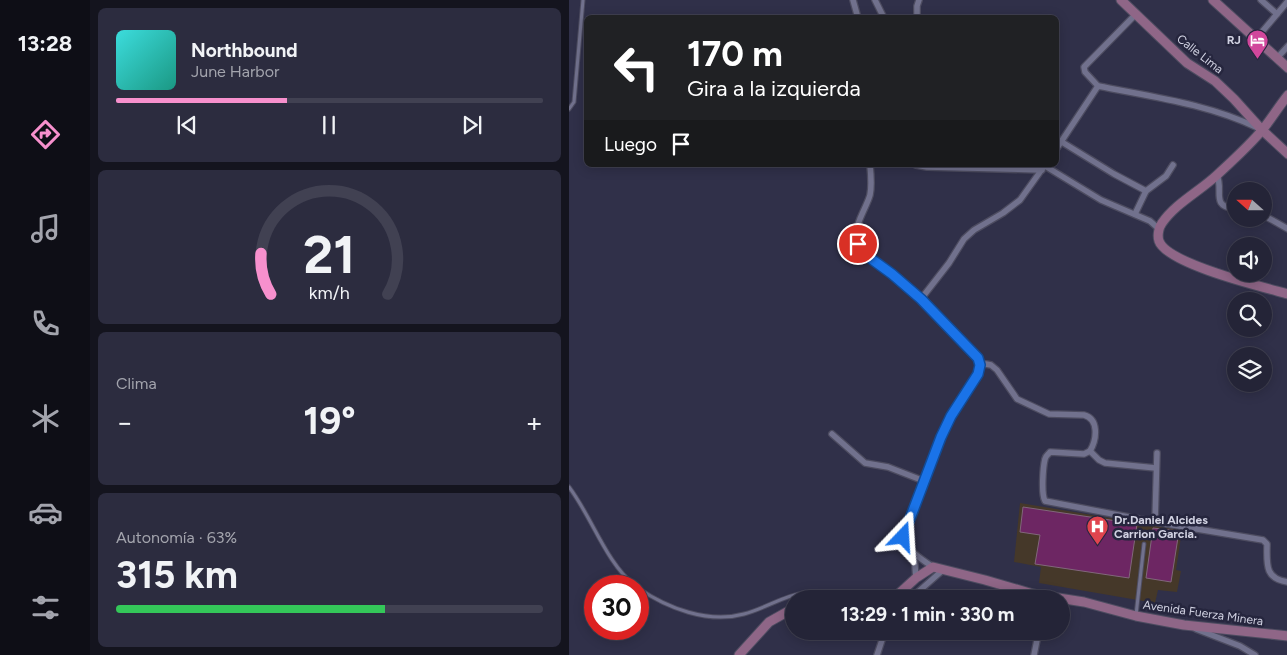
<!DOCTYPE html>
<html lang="es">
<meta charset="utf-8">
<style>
body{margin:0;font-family:Figtree,sans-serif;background:#2c2c3f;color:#f1f3f6;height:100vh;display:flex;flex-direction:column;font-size:19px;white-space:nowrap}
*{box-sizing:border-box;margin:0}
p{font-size:16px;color:#a3a4ad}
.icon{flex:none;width:28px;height:28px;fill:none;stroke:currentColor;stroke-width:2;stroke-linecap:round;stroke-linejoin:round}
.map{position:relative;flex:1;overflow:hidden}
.drawer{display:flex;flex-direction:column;gap:8px;padding:8px;background:#14141e;width:479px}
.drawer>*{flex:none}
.guide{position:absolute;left:15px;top:15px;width:475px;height:152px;border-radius:8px;box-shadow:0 2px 12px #0003,0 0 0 1px #414152;background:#202124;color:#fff;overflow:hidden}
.needle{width:32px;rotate:291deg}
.fabs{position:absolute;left:658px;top:182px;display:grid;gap:10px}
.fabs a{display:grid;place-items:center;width:45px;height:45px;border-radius:50%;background:#242437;box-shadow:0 2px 12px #0003,0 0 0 1px #414152;font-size:25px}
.speed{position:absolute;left:15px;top:575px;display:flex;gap:10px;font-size:25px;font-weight:700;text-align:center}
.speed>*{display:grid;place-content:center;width:65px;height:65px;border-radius:50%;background:#242437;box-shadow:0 2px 12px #0003,0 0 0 1px #414152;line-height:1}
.speed .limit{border:8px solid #d22;background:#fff;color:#111}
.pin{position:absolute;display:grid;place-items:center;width:42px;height:42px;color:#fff;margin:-21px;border:2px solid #fff;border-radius:50%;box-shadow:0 1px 5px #0007}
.me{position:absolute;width:55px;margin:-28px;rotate:20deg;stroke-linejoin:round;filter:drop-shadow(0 0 4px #0008)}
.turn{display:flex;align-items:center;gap:18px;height:105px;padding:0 20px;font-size:22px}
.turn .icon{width:65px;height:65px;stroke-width:2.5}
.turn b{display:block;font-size:35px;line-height:42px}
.then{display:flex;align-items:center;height:48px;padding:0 20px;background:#0003;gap:10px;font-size:19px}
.big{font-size:38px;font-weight:700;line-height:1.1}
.drawer .tile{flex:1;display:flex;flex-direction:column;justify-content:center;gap:8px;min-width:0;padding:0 18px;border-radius:8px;background:#2c2c3f}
.drawer .dial{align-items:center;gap:0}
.dial svg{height:130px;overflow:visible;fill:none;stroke:#414152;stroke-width:7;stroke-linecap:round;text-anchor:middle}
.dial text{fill:#f1f3f6;stroke:none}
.song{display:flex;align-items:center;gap:15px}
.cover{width:60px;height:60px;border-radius:8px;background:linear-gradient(135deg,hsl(180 70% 55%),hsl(170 70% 35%))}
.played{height:5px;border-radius:2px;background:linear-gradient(90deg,#f790cd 40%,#414152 40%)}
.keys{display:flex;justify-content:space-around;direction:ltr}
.heat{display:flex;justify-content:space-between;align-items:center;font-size:28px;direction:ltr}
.charge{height:8px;border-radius:4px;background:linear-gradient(90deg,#34c759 63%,#414152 0)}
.trip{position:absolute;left:216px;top:590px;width:285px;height:50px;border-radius:25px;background:#242437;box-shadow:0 2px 12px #0003,0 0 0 1px #414152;font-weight:700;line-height:50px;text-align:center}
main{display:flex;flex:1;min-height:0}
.menu{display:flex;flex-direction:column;width:90px;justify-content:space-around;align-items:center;background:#0e0e16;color:#a3a4ad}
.menu .icon{width:35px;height:35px}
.menu .active{color:#f790cd}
.menu b{font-size:22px;color:#f1f3f6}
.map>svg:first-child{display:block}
.medical{fill:#453829}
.building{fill:#6d2663;stroke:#81677b}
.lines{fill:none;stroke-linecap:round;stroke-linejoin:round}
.lane-casing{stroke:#4d4c60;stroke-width:5}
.street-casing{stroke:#4d4c60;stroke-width:8}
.secondary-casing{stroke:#4d4c60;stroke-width:11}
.lane{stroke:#71718d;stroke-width:3}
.street{stroke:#71718d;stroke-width:5.5}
.secondary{stroke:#8f6687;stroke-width:9}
.route-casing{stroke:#114b97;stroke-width:12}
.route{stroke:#1a73e8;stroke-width:9}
.labels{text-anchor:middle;stroke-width:5;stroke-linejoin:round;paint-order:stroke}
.poi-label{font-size:12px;font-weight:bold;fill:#d1d2e2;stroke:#26263e;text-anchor:end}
.street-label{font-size:12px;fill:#d1d2e2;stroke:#26263e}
</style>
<main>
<nav class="menu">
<b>13:28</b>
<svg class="icon active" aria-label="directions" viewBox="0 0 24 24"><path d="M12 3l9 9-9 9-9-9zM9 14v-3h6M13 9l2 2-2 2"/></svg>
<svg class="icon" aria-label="music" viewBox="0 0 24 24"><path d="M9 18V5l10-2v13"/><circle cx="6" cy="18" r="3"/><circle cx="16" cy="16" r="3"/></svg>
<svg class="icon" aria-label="phone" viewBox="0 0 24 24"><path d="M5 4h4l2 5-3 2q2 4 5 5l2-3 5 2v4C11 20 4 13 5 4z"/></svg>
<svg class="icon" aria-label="climate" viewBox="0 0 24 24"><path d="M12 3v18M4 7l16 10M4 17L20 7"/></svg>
<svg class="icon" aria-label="car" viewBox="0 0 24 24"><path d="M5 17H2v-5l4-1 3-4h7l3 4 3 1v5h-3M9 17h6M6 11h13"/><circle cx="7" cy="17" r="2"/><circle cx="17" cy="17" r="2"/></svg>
<svg class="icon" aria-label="filters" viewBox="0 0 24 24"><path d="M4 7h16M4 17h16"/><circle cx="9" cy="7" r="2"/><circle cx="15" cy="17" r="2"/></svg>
</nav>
<section class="drawer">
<div class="tile">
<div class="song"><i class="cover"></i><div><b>Northbound</b><p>June Harbor</p></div></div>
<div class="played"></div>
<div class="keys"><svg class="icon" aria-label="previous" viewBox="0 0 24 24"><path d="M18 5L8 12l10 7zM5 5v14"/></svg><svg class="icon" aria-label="pause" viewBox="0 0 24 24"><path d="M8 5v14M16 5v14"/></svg><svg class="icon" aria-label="next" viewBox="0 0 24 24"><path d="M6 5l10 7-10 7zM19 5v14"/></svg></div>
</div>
<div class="tile dial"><svg viewBox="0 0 100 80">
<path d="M14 69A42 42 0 1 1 86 69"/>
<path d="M14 69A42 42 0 0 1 8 44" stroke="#f790cd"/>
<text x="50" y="56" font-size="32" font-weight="700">21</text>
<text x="50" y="72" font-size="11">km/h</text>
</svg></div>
<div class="tile"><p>Clima</p>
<div class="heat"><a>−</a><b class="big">19°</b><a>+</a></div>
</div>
<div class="tile"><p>Autonomía · 63%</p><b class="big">315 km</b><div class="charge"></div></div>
</section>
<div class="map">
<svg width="719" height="655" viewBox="0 0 719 655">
<rect width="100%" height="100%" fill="#303049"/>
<path class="medical" d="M 451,503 L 613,530 L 607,570 L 612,571 L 608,592 L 589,590 L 586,603 L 470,583 L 472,567 L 445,562 Z"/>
<g class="building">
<path d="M 454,507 L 568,524 L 560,578 L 466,564 L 471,535 L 451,532 Z"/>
<path d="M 584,528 L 610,531 L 602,582 L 577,578 Z"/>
</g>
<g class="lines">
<defs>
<g id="lane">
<path d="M 0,109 L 5,102 L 14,0"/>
<path d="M 0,487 C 24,519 36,561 66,586"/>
<path d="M 69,588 C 98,608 139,624 175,614 C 206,606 233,581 266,598"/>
<path d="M 567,615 L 575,544"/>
</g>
<g id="street">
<path d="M 284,0 L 289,18"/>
<path d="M 306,0 L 315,18"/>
<path d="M 692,0 L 708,14"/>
<path d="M 348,18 L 348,6 L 350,0"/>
<path d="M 687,39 L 719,1"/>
<path d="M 708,58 L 719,46"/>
<path d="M 529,86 L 516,72 L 515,67 L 566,15"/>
<path d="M 488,139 L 545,174 L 577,191"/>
<path d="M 488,148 L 529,86 C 584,97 639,104 689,128"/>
<path d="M 301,165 C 302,175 303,186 301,195 C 297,209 285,224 288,239 C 291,255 309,263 322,272 C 354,296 381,329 409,358 L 411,365 L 409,374 L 382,416 L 372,437 L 334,537 C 339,551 352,559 364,567"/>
<path d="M 347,165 L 358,167 L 473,170"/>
<path d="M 476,166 L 532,200 L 581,221 L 590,229"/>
<path d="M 648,175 C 655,191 641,206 666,209"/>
<path d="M 566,214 L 577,191 L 597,176 L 604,165"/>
<path d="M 694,215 L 719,229"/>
<path d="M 352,299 L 380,263 L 395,239 L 405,230 L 434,213 L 451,200 L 476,165"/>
<path d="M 411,365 L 417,364 L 422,365 L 428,370 L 448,399 L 480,414 L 515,415 C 530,419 528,439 521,451 L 515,454 L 481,452 C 479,455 477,455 476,459 C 474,467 472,494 476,501 L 586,522 L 694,540 L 698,544 C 698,563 695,579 719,582"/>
<path d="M 263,434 L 296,463 L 319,467 L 355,481"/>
<path d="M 521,451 L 530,460 L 536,463 L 587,468"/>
<path d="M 586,522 L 588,453"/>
<path d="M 345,554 L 347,578"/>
<path d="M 341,599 L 375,569"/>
<path d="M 627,629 L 671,646 L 686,655"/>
<path d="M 308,655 L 316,631"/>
<path d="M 465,655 L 468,640 L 468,631"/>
</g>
<g id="secondary">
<path d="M 552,0 L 618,63 L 646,81 L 665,99 L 693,130 L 719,154"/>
<path d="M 644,0 L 719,68"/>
<path d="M 719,95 C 710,106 703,118 694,129 C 682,144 662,162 648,175 C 631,191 607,203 593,223 C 590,227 588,235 590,241 C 598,264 694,287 719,294"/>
<path d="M 266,599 L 267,599"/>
<path d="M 324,599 L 347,578 L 364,567 L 416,580 L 464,594 L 515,602 L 567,616 L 615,625 L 719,636"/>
<path d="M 170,655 L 200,622 L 225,608"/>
</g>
</defs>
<use href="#lane" class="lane-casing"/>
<use href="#street" class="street-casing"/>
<use href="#secondary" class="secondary-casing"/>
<use href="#lane" class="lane"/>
<use href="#street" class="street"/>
<use href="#secondary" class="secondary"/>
</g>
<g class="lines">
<defs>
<path id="route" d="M 289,244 L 297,255 L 323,274 L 352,299 L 409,358 L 411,365 L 409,374 L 382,416 L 372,437 L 334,537"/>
</defs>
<use href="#route" class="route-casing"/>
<use href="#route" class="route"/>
</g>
<defs>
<symbol id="hotel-pin" viewBox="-11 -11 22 30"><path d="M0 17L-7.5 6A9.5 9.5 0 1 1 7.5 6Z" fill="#d1479c" stroke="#26263e"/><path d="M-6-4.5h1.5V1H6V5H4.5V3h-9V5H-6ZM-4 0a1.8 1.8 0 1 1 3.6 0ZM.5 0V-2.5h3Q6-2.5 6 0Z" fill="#fff"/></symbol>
<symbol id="hospital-pin" viewBox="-11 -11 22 30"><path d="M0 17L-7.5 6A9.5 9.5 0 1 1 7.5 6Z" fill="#e0444e" stroke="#26263e"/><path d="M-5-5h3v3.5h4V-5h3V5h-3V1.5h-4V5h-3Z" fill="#fff"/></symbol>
</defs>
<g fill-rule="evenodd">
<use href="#hotel-pin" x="676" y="28" width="25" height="34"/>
<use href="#hospital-pin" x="516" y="514" width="25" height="34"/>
</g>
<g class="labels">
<g class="poi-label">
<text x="672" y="44">RJ</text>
<text x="545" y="524" text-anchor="start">Dr.Daniel Alcides<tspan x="545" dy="14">Carrion Garcia.</tspan></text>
</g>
<g class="street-label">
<text transform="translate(631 54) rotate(38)" y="4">Calle Lima</text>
<text transform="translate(634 613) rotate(8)" y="4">Avenida Fuerza Minera</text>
</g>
</g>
</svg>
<div class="fabs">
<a><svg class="needle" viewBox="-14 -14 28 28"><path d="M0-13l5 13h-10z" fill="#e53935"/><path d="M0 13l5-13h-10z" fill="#a3a4ad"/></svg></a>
<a><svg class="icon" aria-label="sound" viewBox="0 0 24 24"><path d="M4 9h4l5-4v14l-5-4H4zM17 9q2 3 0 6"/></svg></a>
<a><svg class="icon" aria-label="search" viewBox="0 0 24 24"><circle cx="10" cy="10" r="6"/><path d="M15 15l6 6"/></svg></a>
<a><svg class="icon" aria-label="layers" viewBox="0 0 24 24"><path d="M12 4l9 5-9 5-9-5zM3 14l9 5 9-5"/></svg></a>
</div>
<div class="speed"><div class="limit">30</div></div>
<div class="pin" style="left:289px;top:244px;background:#d93025"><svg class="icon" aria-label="arrive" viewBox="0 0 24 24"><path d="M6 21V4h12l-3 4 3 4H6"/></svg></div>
<svg class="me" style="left:334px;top:537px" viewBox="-20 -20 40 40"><path d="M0-17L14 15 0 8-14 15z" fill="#1a73e8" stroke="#fff" stroke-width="4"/></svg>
<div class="trip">13:29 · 1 min · 330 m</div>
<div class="guide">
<div class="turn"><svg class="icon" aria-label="left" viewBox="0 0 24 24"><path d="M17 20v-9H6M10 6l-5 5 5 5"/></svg><div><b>170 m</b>Gira a la izquierda</div></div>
<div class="then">Luego<svg class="icon" aria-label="arrive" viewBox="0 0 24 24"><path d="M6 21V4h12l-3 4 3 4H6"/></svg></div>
</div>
</div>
</main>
